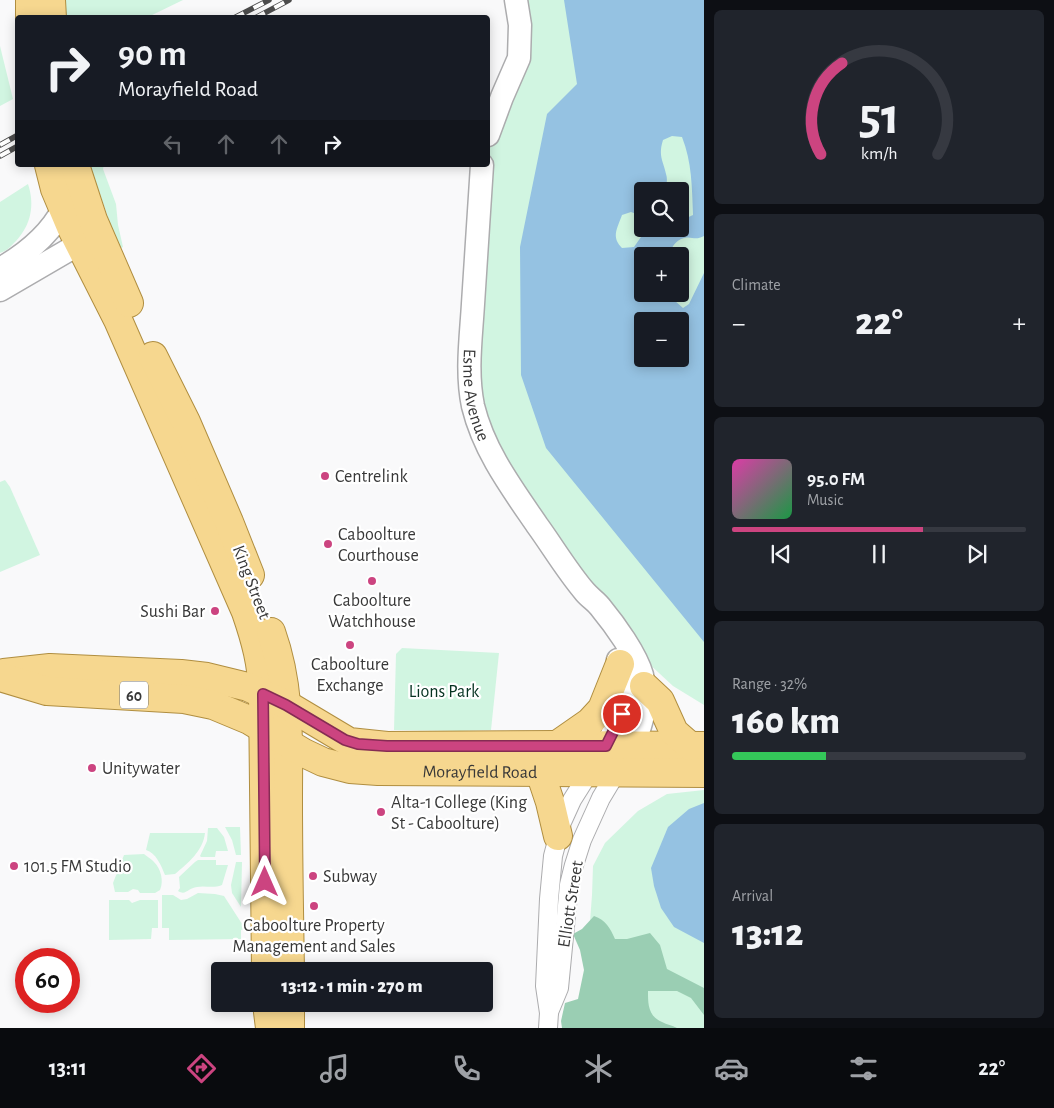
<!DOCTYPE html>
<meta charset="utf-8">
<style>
body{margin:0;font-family:"Alegreya Sans",sans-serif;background:#20242c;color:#f1f3f6;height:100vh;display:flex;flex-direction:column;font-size:19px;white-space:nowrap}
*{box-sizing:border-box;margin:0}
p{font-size:16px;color:#9ea1a6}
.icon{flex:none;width:28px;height:28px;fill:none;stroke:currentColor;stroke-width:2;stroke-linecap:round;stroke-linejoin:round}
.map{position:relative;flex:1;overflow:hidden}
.drawer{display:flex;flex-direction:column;gap:10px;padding:10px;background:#0d0f14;width:350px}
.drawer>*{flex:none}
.top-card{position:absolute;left:15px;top:15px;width:475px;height:152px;border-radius:5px;box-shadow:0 2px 12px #0003;background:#171b24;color:#f1f3f6;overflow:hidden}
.fabs{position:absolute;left:634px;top:182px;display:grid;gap:10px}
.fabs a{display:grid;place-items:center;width:55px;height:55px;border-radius:5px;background:#171b24;box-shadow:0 2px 12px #0003;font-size:25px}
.speed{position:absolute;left:15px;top:948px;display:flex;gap:10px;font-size:25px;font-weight:700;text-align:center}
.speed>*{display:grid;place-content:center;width:65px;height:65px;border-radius:50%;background:#171b24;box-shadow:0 2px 12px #0003;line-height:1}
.speed .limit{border:8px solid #d22;background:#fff;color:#111}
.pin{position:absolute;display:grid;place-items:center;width:42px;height:42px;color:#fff;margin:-21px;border:2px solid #fff;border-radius:50%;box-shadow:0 1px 5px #0007}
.me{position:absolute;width:55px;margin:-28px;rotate:0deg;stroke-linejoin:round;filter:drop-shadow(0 0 4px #0008)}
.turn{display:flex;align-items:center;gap:18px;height:105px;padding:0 20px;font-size:22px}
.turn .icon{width:65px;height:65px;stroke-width:2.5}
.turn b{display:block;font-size:35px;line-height:42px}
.lanes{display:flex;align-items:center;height:48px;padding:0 20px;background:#0003;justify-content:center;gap:25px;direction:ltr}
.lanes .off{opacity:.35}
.big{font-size:38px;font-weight:800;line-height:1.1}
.drawer .tile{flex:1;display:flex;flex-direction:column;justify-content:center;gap:8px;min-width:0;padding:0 18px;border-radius:8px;background:#20242c}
.drawer .dial{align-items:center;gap:0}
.dial svg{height:130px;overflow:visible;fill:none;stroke:#363941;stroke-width:7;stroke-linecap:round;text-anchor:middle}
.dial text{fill:#f1f3f6;stroke:none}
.song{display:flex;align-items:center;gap:15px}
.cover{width:60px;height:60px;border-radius:8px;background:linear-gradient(135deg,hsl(320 70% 55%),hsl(140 70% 35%))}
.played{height:5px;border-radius:2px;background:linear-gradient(90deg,#cc4480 65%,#363941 65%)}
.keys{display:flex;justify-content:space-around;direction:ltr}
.heat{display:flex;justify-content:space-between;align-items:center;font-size:28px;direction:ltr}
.charge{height:8px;border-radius:4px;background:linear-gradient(90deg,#34c759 32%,#363941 0)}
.trip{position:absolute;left:211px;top:962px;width:282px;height:50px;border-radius:5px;background:#171b24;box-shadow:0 2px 12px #0003;font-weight:800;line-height:50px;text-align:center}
.tab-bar{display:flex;height:80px;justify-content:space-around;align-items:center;background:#090b0e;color:#9ea1a6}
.tab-bar .icon{width:35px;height:35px}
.tab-bar .active{color:#cc4480}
.tab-bar b{font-size:22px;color:#f1f3f6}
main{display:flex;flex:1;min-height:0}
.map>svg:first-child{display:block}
.green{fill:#d1f5e1;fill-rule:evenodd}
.forest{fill:#9aceb3}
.water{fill:#95c2e2;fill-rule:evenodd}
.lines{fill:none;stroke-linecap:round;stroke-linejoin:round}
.minor-casing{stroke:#acacae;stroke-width:20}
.tertiary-casing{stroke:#acacae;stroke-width:25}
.primary-casing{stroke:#b08e40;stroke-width:30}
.minor{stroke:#fff;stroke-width:18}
.tertiary{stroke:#fff;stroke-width:22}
.primary{stroke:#f6d78f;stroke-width:28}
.rail-casing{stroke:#4c4c4c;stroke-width:5.5}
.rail{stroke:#fff;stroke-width:4;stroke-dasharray:11;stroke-linecap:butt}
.route-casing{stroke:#852c53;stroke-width:12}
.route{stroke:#cc4480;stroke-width:9}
.poi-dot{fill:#cc4480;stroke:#fff;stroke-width:2}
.labels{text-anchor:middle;stroke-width:4.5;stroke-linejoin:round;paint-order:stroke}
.shield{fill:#fff;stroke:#747474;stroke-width:1}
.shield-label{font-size:16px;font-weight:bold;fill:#383838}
.street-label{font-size:18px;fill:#383838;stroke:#fff}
.poi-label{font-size:18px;fill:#383838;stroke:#fff;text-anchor:start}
.park-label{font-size:18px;fill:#063321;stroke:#fff}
</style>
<main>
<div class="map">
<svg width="704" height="1028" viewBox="0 0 704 1028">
<rect width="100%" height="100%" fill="#f9f9fa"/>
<g class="green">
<path d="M 66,0 L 183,0 L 148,17 L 66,18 Z"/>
<path d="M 516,0 L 650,0 L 677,4 L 704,16 L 704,705 L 673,686 L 646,661 L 587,594 L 473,406 L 488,165 L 488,135 L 502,97 ZM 642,191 L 680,191 L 680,229 L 642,229 ZM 642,256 L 680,256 L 680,294 L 642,294 ZM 642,321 L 680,321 L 680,359 L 642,359 Z"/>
<path d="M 0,46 L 13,99 L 0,106 Z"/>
<path d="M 90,165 L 104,165 L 103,169 L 116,204 L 118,225 L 123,247 L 121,248 L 110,223 Z"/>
<path d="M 28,184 C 35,205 31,225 16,241 C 11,246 7,251 0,253 L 0,202 Z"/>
<path d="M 5,480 L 10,487 L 40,555 L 0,572 L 0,482 Z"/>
<path d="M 402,648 L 499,653 L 491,730 L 459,731 L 394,730 L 396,654 Z"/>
<path d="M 704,790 L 704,1028 L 582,1028 L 592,895 L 593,866 L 605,843 L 638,811 L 667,794 Z"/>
<path d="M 225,827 L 240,827 L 241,855 L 236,855 L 232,840 Z"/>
<path d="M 208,828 L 217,828 L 224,837 L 228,851 L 216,851 L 215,857 L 201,857 L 200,856 L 207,841 Z"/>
<path d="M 150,833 L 205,833 C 203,851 188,863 175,874 L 165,875 C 161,865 156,853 146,850 Z"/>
<path d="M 144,854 C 147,857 152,859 154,862 C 161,869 164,881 160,890 L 155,893 L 140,893 L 138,890 L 133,889 L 128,892 L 115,892 L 113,883 L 124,855 Z"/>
<path d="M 198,860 L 216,860 L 216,865 L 228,865 L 222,885 C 212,889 206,885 197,887 C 188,888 186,896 178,891 L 180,888 L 179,877 L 195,862 Z"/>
<path d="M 236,862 L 242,862 L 241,907 L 232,893 L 231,885 Z"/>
<path d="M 198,893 L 215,894 L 224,896 L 244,927 L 245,929 L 241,930 L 241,939 L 169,940 L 169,928 L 162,928 L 162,895 L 173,895 L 181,900 L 187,899 Z"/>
<path d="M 109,900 L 129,900 L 132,903 L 140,900 L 158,900 L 158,928 L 152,928 L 151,939 L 109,940 Z"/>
</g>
<path class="forest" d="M 594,916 C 606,920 610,928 615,939 L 627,939 L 650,933 L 660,945 L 667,969 L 704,988 L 704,1015 L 691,998 L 677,991 L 648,991 C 648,1004 648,1016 662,1022 C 667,1025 672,1025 677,1028 L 562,1028 L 561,1021 L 565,1003 L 578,999 L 584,970 L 580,950 L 573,934 L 582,929 Z"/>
<g class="water">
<path d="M 564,0 L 704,0 L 704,236 C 695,241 692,236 684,238 C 676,240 670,248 670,256 L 642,256 L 642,294 L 674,294 L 675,301 L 683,308 L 689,304 L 704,273 L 704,642 L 546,448 L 521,375 L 520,247 L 547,114 L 577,84 ZM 672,136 L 682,137 C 692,162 692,188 693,215 L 680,221 L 680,229 L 642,229 L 642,191 L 666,191 C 666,186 668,179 666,174 C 663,160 658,156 663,140 ZM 631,212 L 639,215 L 641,237 L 634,247 L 622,248 C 611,237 617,229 622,215 ZM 642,321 L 680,321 L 680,359 L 642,359 Z"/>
<path d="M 704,803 L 704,943 L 674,927 L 661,908 L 654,886 L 651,868 L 668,827 L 689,809 Z"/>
</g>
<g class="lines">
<defs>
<g id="minor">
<path d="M 549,1012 L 559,988 L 569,885 L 574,865 L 582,840 L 601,798 L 616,773"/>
<path d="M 548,1028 L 549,1013 L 545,986 L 549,899 L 553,856 L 562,822 L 572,800 L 589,773"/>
</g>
<g id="tertiary">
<path d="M 488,135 L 502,97 L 519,58 L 520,25 L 516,0"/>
<path id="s1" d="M 482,165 C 479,211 476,258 473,304 C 471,338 466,372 473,406 C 484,451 511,487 537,525 C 553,547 567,571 585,592 C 590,598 597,602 601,608 C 615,625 636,654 642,675 C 650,705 641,732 625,758"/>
<path d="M 0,269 C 26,254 49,236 63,209"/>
<path d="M 0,290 L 79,244 L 88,229"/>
<path d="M 598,759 C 618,727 634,698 618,660"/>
</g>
<g id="primary">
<path d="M 51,0 L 52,18"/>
<path d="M 30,18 L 30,0"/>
<path d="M 49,165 L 55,189 L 71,227 L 118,320 L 246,612 C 256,641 262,664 263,694 L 266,971"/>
<path d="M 75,165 L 93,220 L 129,303"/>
<path d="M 153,356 L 186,422 L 229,522 L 250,575"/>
<path d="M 271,632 C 291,688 288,741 288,800 C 288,857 289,914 290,971"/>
<path d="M 4,673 L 50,668 L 181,674 L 207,677 L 248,687 L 263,694 L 287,705 L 349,742 L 387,746 L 557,745 L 704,746"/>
<path id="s2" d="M 0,677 L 47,691 L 184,699 L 213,705 L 249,720 L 304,753 L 323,762 L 350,769 L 378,771 L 704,773"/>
<path d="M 644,686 L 660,701 L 674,732 L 690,746"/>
<path d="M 557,745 L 590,722 L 602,709 L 620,664"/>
<path d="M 540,772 L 550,802 L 558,836"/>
<path d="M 267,1004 L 270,1028"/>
<path d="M 290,1004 L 290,1028"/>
</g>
</defs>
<use href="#minor" class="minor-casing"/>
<use href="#tertiary" class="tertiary-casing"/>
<use href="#primary" class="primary-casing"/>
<use href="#minor" class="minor"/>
<use href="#tertiary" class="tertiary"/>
<use href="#primary" class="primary"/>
<defs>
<g id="rail">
<path d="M 234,18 L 269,0"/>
<path d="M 255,18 L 289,0"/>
<path d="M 0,145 L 18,135"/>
<path d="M 0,156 L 18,146"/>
</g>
</defs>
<use href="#rail" class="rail-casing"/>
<use href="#rail" class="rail"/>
</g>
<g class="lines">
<defs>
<path id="route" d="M 265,882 L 263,694 L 286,705 L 345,740 L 358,744 L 387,746 L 606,746 L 622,714"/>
</defs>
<use href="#route" class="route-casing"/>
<use href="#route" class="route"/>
</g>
<g class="poi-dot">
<circle cx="325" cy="476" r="5"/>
<circle cx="328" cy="544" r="5"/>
<circle cx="372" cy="581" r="5"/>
<circle cx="215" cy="611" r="5"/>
<circle cx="350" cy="645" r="5"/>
<circle cx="92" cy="768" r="5"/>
<circle cx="381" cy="812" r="5"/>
<circle cx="14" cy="866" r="5"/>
<circle cx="313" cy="876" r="5"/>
<circle cx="314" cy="906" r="5"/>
</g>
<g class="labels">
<rect class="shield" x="120" y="681.5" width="28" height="27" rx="4"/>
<g class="shield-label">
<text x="134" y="701">60</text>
</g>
<g class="street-label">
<text dy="6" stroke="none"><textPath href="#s1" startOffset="231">Esme Avenue</textPath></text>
<text transform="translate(252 582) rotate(69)" y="6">King Street</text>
<text dy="6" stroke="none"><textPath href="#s2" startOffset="498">Morayfield Road</textPath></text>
<text transform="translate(570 904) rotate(-81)" y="6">Elliott Street</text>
</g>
<g class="poi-label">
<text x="335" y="482">Centrelink</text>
<text x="338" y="540">Caboolture<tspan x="338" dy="21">Courthouse</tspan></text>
<text x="372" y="606" text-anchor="middle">Caboolture<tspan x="372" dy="21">Watchhouse</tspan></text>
<text x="205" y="617" text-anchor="end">Sushi Bar</text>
<text x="350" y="670" text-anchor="middle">Caboolture<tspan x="350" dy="21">Exchange</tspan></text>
<text x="102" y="774">Unitywater</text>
<text x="391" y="808">Alta-1 College (King<tspan x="391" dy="21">St - Caboolture)</tspan></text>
<text x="24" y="872">101.5 FM Studio</text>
<text x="323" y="882">Subway</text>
<text x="314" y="931" text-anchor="middle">Caboolture Property<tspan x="314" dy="21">Management and Sales</tspan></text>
</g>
<g class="park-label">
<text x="444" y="697">Lions Park</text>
</g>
</g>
</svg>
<div class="fabs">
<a><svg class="icon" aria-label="search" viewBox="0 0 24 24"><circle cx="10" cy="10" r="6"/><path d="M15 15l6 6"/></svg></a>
<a>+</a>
<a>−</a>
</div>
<div class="speed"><div class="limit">60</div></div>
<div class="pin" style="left:622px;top:714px;background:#d93025"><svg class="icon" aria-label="arrive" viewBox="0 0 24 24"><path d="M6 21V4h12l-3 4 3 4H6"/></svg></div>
<svg class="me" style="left:265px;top:882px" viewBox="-20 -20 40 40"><path d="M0-17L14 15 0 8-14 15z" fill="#cc4480" stroke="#fff" stroke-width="4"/></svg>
<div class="trip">13:12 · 1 min · 270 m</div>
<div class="top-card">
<div class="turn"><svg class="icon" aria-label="right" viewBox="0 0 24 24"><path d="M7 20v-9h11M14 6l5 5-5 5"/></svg><div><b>90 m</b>Morayfield Road</div></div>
<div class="lanes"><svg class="icon off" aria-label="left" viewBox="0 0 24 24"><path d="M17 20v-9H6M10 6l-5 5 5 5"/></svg><svg class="icon off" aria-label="ahead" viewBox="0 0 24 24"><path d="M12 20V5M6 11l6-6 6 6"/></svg><svg class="icon off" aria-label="ahead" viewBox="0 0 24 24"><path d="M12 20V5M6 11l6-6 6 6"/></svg><svg class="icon" aria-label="right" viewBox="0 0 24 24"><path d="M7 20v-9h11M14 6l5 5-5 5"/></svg></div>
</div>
</div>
<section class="drawer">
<div class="tile dial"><svg viewBox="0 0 100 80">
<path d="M14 69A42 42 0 1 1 86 69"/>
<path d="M14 69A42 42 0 0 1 27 13" stroke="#cc4480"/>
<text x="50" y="56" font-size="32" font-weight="700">51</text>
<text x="50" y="72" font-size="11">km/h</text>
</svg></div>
<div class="tile"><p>Climate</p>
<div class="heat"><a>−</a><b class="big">22°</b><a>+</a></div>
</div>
<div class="tile">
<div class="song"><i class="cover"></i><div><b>95.0 FM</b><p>Music</p></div></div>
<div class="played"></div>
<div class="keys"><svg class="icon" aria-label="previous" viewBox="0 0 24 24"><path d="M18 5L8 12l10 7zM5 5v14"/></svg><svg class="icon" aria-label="pause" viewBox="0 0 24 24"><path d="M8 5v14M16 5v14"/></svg><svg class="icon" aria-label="next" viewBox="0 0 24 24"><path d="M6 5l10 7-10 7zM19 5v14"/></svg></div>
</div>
<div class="tile"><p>Range · 32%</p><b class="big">160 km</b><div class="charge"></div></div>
<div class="tile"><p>Arrival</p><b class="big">13:12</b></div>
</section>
</main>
<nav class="tab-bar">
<b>13:11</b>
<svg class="icon active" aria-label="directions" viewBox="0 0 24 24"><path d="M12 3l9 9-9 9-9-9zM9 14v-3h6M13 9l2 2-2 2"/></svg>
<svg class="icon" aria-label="music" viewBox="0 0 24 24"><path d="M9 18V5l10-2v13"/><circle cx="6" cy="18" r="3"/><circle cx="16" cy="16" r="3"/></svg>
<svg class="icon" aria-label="phone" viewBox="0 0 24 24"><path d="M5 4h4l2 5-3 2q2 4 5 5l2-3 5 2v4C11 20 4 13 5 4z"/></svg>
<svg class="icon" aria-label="climate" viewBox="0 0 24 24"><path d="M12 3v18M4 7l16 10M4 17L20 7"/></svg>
<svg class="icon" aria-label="car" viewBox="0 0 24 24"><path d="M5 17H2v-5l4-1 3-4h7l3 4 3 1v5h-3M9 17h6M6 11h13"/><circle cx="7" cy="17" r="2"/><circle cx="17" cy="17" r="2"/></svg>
<svg class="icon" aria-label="filters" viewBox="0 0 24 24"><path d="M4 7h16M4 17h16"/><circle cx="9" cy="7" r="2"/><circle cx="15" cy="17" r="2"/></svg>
<b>22°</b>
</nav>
